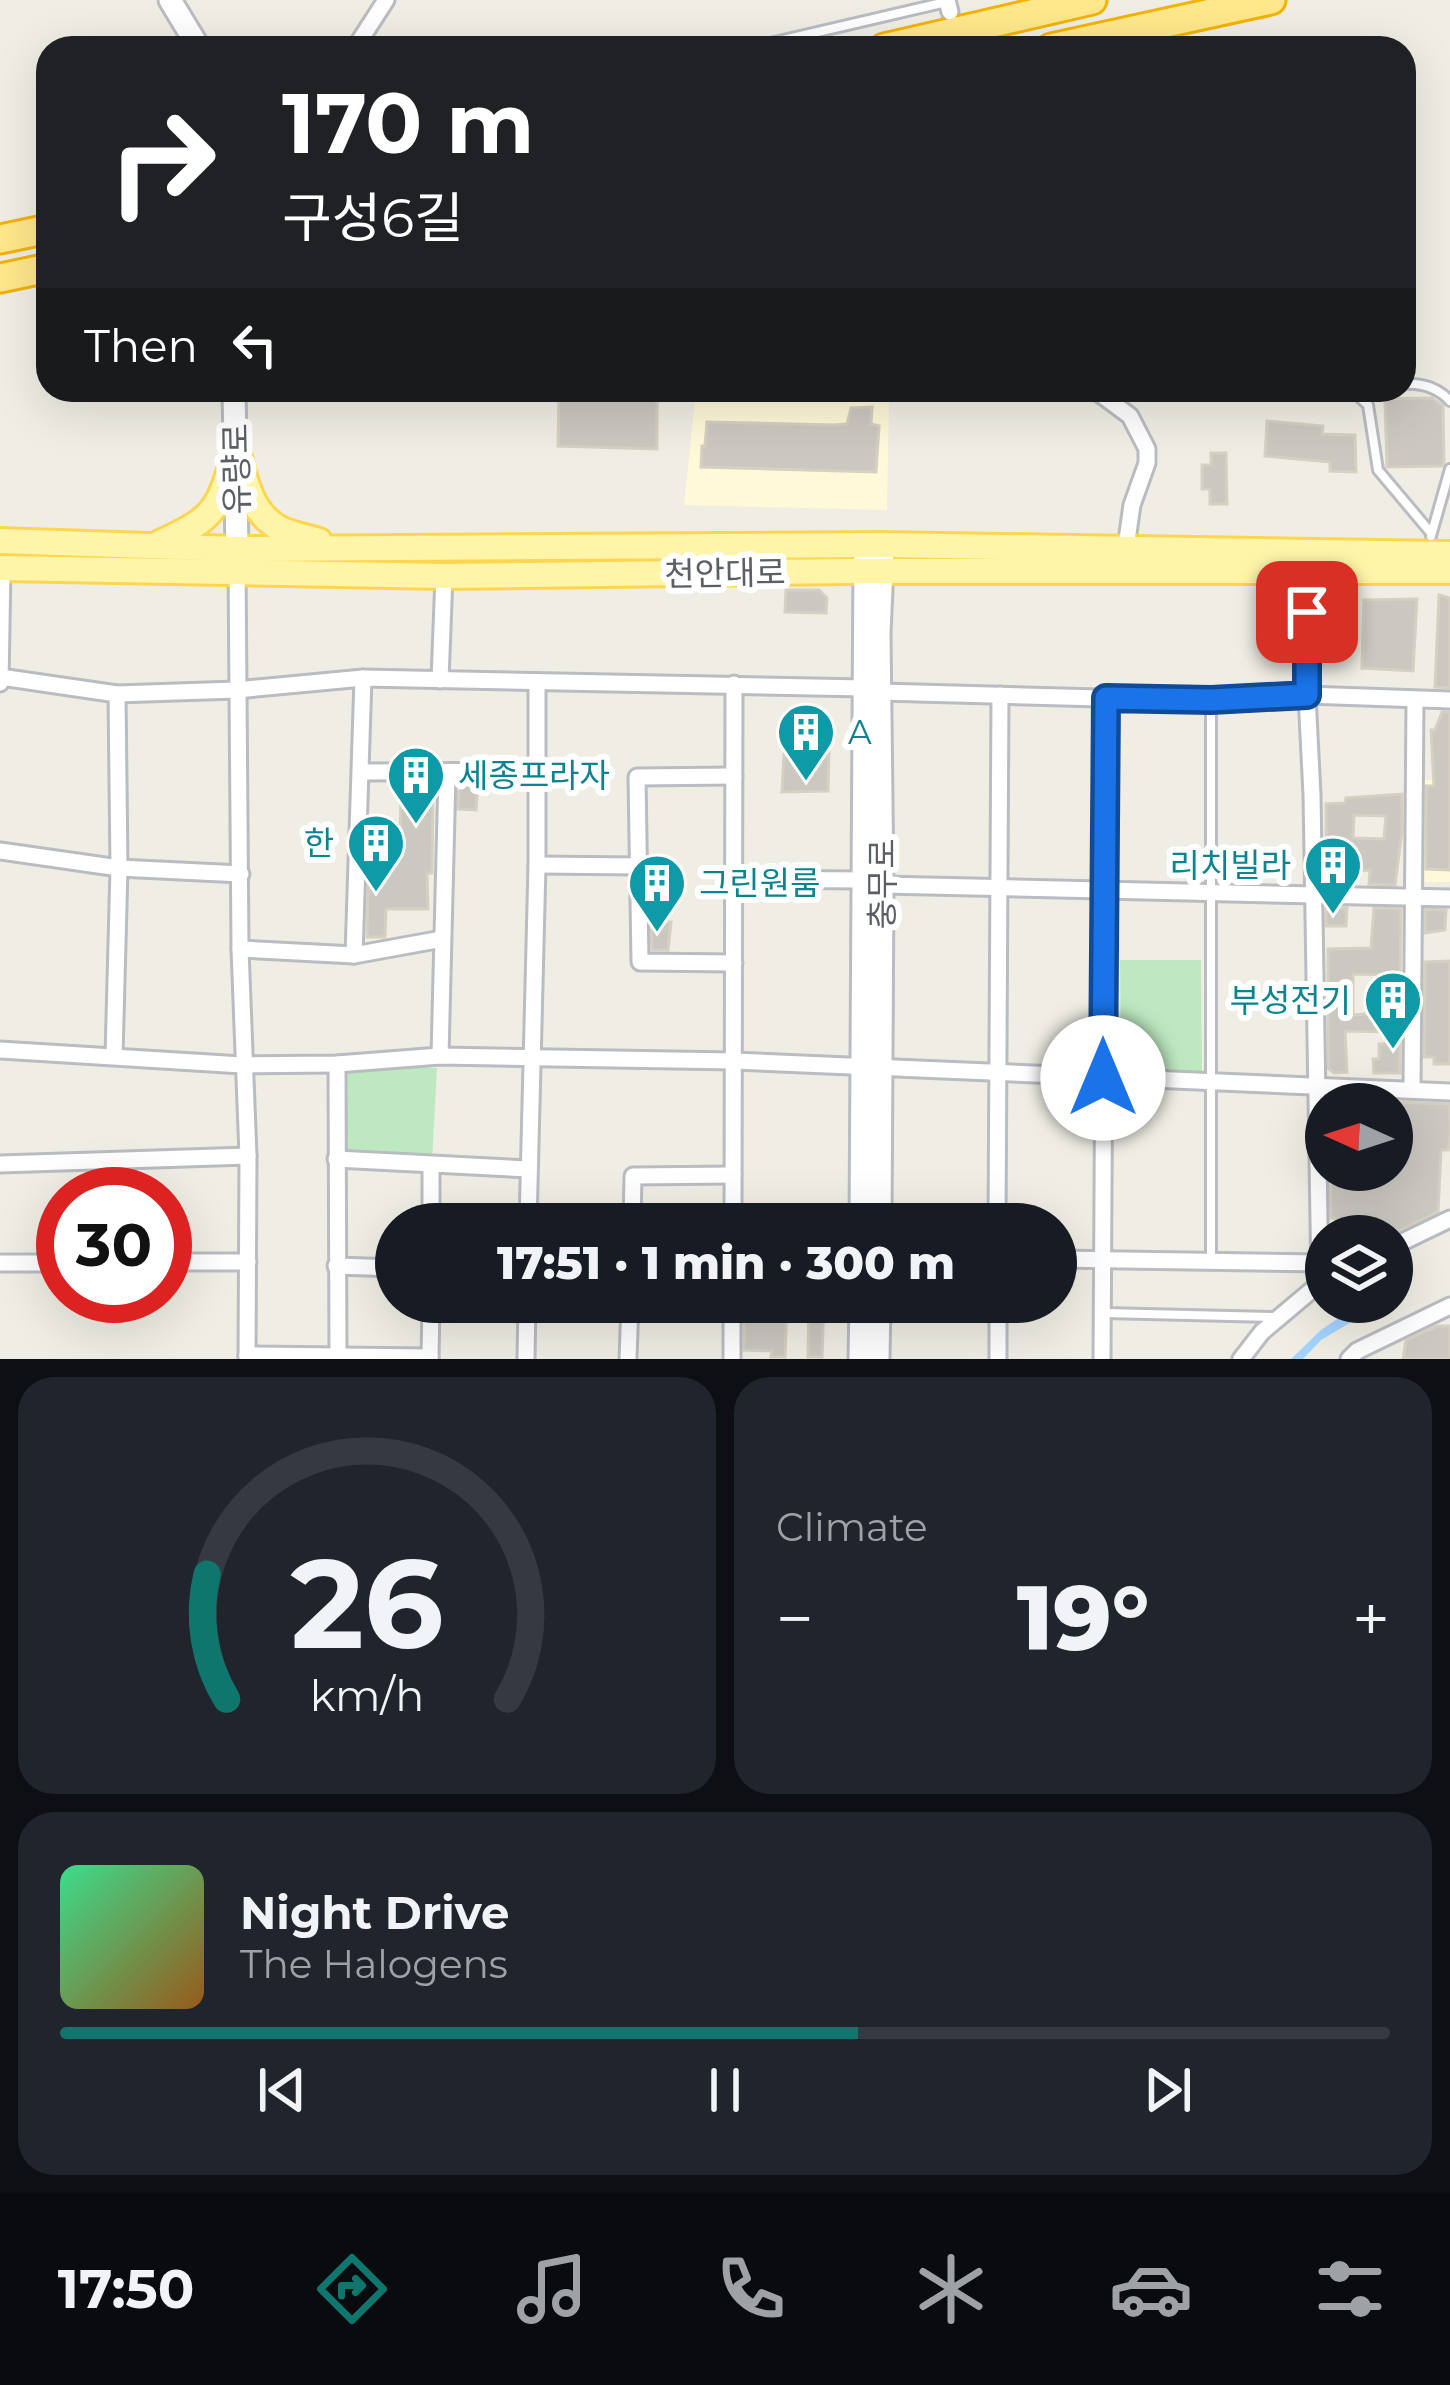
<!DOCTYPE html>
<meta charset="utf-8">
<style>
body{margin:0;font-family:Montserrat,"Noto Sans KR",sans-serif;background:#20242c;color:#f1f3f6;height:100vh;display:flex;flex-direction:column;font-size:45px;white-space:nowrap}
*{box-sizing:border-box;margin:0}
p{font-size:39px;color:#9ea1a6}
.icon{flex:none;width:66px;height:66px;fill:none;stroke:currentColor;stroke-width:2;stroke-linecap:round;stroke-linejoin:round}
.map{position:relative;height:1359px;overflow:hidden}
.sheet{display:flex;flex-direction:column;gap:18px;padding:18px;background:#0d0f14;flex:1}
.sheet>*{flex:none}
.banner{position:absolute;left:36px;top:36px;width:1380px;height:366px;border-radius:36px;box-shadow:0 12px 48px #0002;background:#202124;color:#fff;overflow:hidden}
.needle{width:78px;rotate:273deg}
.fabs{position:absolute;left:1305px;top:1083px;display:grid;gap:24px}
.fabs a{display:grid;place-items:center;width:108px;height:108px;border-radius:50%;background:#171b24;box-shadow:0 12px 48px #0002;font-size:60px}
.speed{position:absolute;left:36px;top:1167px;display:flex;gap:24px;font-size:60px;font-weight:700;text-align:center}
.speed>*{display:grid;place-content:center;width:156px;height:156px;border-radius:50%;background:#171b24;box-shadow:0 12px 48px #0002;line-height:1}
.speed .limit{border:18px solid #d22;background:#fff;color:#111}
.pin{position:absolute;display:grid;place-items:center;width:102px;height:102px;color:#fff;margin:-51px;border-radius:24px;box-shadow:0 6px 18px #0006}
.me{position:absolute;width:132px;margin:-66px;rotate:0deg;stroke-linejoin:round;filter:drop-shadow(0 0 9px #0008)}
.turn{display:flex;align-items:center;gap:42px;height:252px;padding:0 48px;font-size:54px}
.turn .icon{width:156px;height:156px;stroke-width:2.5}
.turn b{display:block;font-size:84px;line-height:102px}
.then{display:flex;align-items:center;height:114px;padding:0 48px;background:#0003;gap:24px;font-size:45px}
.big{font-size:90px;font-weight:800;line-height:1.1}
.sheet .tile{flex:1;display:flex;flex-direction:column;justify-content:center;gap:18px;min-width:0;padding:0 42px;border-radius:36px;background:#20242c}
.sheet .dial{align-items:center;gap:0}
.dial svg{height:312px;overflow:visible;fill:none;stroke:#363941;stroke-width:7;stroke-linecap:round;text-anchor:middle}
.dial text{fill:#f1f3f6;stroke:none}
.song{display:flex;align-items:center;gap:36px}
.cover{width:144px;height:144px;border-radius:18px;background:linear-gradient(135deg,hsl(150 70% 55%),hsl(30 70% 35%))}
.played{height:12px;border-radius:6px;background:linear-gradient(90deg,#0f766e 60%,#363941 60%)}
.keys{display:flex;justify-content:space-around;direction:ltr}
.heat{display:flex;justify-content:space-between;align-items:center;font-size:66px;direction:ltr}
.sheet .tiles{flex:1;display:grid;gap:18px;grid-template-columns:1fr 1fr}
.tile:last-child{grid-column:span 2}
.trip{position:absolute;left:375px;top:1203px;width:702px;height:120px;border-radius:60px;background:#171b24;box-shadow:0 12px 48px #0002;font-weight:800;line-height:120px;text-align:center}
.dock{display:flex;height:192px;justify-content:space-around;align-items:center;background:#090b0e;color:#9ea1a6}
.dock .icon{width:84px;height:84px}
.dock .on{color:#0f766e}
.dock b{font-size:54px;color:#f1f3f6}
.map>svg:first-child{display:block}
.commercial{fill:#fff8d9}
.green{fill:#bee9c0}
.water{fill:#a4d3ff}
.building{fill:#cbc8c1;stroke:#d5d0c1;stroke-width:3;fill-rule:evenodd}
.lines{fill:none;stroke-linecap:round;stroke-linejoin:round}
.lane-casing{stroke:#b9bcc1;stroke-width:14}
.street-casing{stroke:#b9bcc1;stroke-width:21}
.secondary-casing{stroke:#b9bdc3;stroke-width:27}
.primary-casing{stroke:#fdd550;stroke-width:30}
.highway-casing{stroke:#f3b300;stroke-width:33}
.lane{stroke:#fff;stroke-width:8}
.street{stroke:#fff;stroke-width:15}
.secondary{stroke:#fff;stroke-width:21}
.primary{stroke:#fff5a9;stroke-width:24}
.highway{stroke:#ffe78b;stroke-width:27}
.route-casing{stroke:#114b97;stroke-width:30}
.route{stroke:#1a73e8;stroke-width:21}
.labels{text-anchor:middle;stroke-width:12;stroke-linejoin:round;paint-order:stroke}
.street-label{font-size:33px;fill:#5c6066;stroke:#fff}
.culture-label{font-size:33px;fill:#0d838f;stroke:#fff;text-anchor:start}
</style>
<div class="map">
<svg width="1450" height="1359" viewBox="0 0 1450 1359">
<rect width="100%" height="100%" fill="#f0eee4"/>
<g class="commercial">
<path d="M 696,390 L 882,390 L 889,400 L 887,510 L 684,505 Z"/>
<path d="M 1419,780 L 1450,780 L 1450,882 L 1425,882 L 1418,870 Z"/>
</g>
<g class="green">
<path d="M 1120,960 L 1201,960 L 1202,1073 L 1121,1073 Z"/>
<path d="M 353,1065 L 437,1068 L 432,1161 L 349,1156 L 342,1151 L 344,1073 Z"/>
</g>
<path class="water" d="M 1362,1302 L 1385,1302 L 1321,1340 L 1303,1359 L 1291,1359 L 1321,1330 Z"/>
<g class="building">
<path d="M 559,395 L 657,398 L 657,449 L 558,446 Z"/>
<path d="M 1432,398 L 1443,406 L 1444,463 L 1442,466 L 1387,467 L 1385,399 Z"/>
<path d="M 872,407 L 871,424 L 879,426 L 876,472 L 701,467 L 702,446 L 705,446 L 707,422 L 834,425 L 847,424 L 851,408 Z"/>
<path d="M 1267,421 L 1323,426 L 1322,434 L 1355,435 L 1356,472 L 1330,471 L 1330,462 L 1265,456 Z"/>
<path d="M 1211,453 L 1226,453 L 1227,504 L 1210,504 L 1210,489 L 1202,489 L 1202,465 L 1211,465 Z"/>
<path d="M 786,590 L 819,590 L 827,598 L 826,613 L 785,612 Z"/>
<path d="M 1439,595 L 1450,598 L 1450,688 L 1435,687 Z"/>
<path d="M 1417,599 L 1413,671 L 1362,668 L 1364,600 Z"/>
<path d="M 1442,712 L 1450,712 L 1450,870 L 1426,869 L 1426,786 L 1434,786 L 1431,730 L 1435,730 Z"/>
<path d="M 829,751 L 828,791 L 782,792 L 784,754 Z"/>
<path d="M 459,783 L 478,783 L 476,810 L 458,809 Z"/>
<path d="M 401,784 L 433,784 L 432,873 L 427,873 L 428,909 L 386,909 L 385,937 L 367,937 L 369,851 L 400,853 Z"/>
<path d="M 1402,794 L 1402,831 L 1395,885 L 1369,884 L 1370,870 L 1331,872 L 1326,865 L 1326,804 L 1345,803 L 1346,798 ZM 1354,815 L 1386,816 L 1384,839 L 1353,838 Z"/>
<path d="M 1326,907 L 1347,908 L 1346,926 L 1326,926 Z"/>
<path d="M 1374,908 L 1401,909 L 1400,975 L 1353,974 L 1353,1015 L 1401,1011 L 1401,1015 L 1389,1022 L 1389,1032 L 1345,1031 L 1347,1072 L 1334,1073 L 1328,1068 L 1328,949 L 1371,948 Z"/>
<path d="M 1425,909 L 1446,910 L 1445,930 L 1425,933 Z"/>
<path d="M 671,922 L 668,950 L 652,950 L 651,924 Z"/>
<path d="M 1450,961 L 1450,1064 L 1434,1064 L 1434,1057 L 1424,1057 L 1425,962 Z"/>
<path d="M 1400,1042 L 1400,1073 L 1374,1073 L 1373,1059 L 1379,1059 L 1379,1044 Z"/>
<path d="M 1392,1102 L 1450,1104 L 1450,1138 L 1448,1150 L 1441,1150 L 1438,1212 L 1387,1236 L 1335,1236 L 1335,1218 L 1331,1218 L 1330,1181 L 1361,1182 L 1362,1171 L 1392,1173 Z"/>
<path d="M 744,1302 L 787,1302 L 785,1357 L 771,1357 L 772,1351 L 744,1350 Z"/>
<path d="M 809,1302 L 824,1302 L 822,1357 L 808,1357 Z"/>
<path d="M 1437,1326 L 1450,1326 L 1450,1359 L 1403,1359 L 1406,1341 Z"/>
</g>
<g class="lines">
<defs>
<g id="lane">
<path d="M 749,48 L 946,2"/>
<path d="M 1404,384 C 1421,383 1437,387 1450,401"/>
<path d="M 1352,390 L 1368,405 L 1378,470 L 1431,533"/>
<path d="M 1431,536 L 1450,469"/>
<path d="M 1211,1260 L 1211,701"/>
<path d="M 1104,1313 L 1275,1317"/>
</g>
<g id="street">
<path d="M 947,0 L 950,12"/>
<path d="M 355,48 L 386,0"/>
<path d="M 1095,390 L 1130,416 L 1147,449 L 1147,463 L 1132,505 L 1126,547"/>
<path d="M 237,564 L 240,949 L 248,1156 L 247,1359"/>
<path d="M 1308,571 L 1307,695 L 1312,795 L 1320,1281"/>
<path d="M 0,677 L 117,694 L 236,690 L 363,678 L 864,688"/>
<path d="M 440,680 L 444,576"/>
<path d="M 0,683 L 2,568"/>
<path d="M 881,692 L 1211,701 L 1307,695 L 1450,700"/>
<path d="M 361,772 L 537,771"/>
<path d="M 734,776 L 637,777 L 640,962 L 734,963"/>
<path d="M 0,851 L 119,868 L 241,874"/>
<path d="M 537,865 L 638,866"/>
<path d="M 734,879 L 863,880"/>
<path d="M 882,885 L 1450,898"/>
<path d="M 240,949 L 354,955 L 442,939"/>
<path d="M 354,955 L 363,678"/>
<path d="M 0,1050 L 242,1065 L 337,1064 L 440,1056 L 734,1061 L 1450,1092"/>
<path d="M 114,1056 L 119,868 L 117,694"/>
<path d="M 440,1056 L 447,774"/>
<path d="M 337,1064 L 338,1357"/>
<path d="M 1412,1090 L 1415,700"/>
<path d="M 336,1159 L 529,1169"/>
<path d="M 0,1164 L 248,1156"/>
<path d="M 431,1224 L 431,1166"/>
<path d="M 528,1224 L 537,865 L 537,682"/>
<path d="M 632,1224 L 633,1176 L 733,1175"/>
<path d="M 733,1224 L 734,684"/>
<path d="M 997,1224 L 1000,695"/>
<path d="M 1392,1247 L 1450,1219"/>
<path d="M 1056,1259 L 1320,1263"/>
<path d="M 165,1262 L 248,1262"/>
<path d="M 0,1263 L 63,1263"/>
<path d="M 336,1266 L 396,1268"/>
<path d="M 998,1302 L 998,1359"/>
<path d="M 247,1355 L 430,1357"/>
<path d="M 430,1359 L 431,1302"/>
<path d="M 526,1359 L 527,1302"/>
<path d="M 628,1359 L 630,1302"/>
<path d="M 732,1359 L 732,1302"/>
<path d="M 1102,1359 L 1106,698"/>
<path d="M 1241,1359 L 1262,1332 L 1325,1279"/>
<path d="M 1349,1359 L 1357,1351 L 1450,1306"/>
</g>
<g id="secondary">
<path d="M 170,0 L 199,48"/>
<path d="M 234,390 L 237,549"/>
<path d="M 861,1224 L 865,558"/>
<path d="M 880,1224 L 882,885 L 879,633 L 883,545"/>
<path d="M 860,1359 L 861,1302"/>
<path d="M 878,1359 L 879,1302"/>
</g>
<g id="primary">
<path d="M 237,449 C 245,480 250,514 282,530 C 293,535 307,537 319,541"/>
<path d="M 0,541 L 237,549 L 883,545 L 1450,554"/>
<path d="M 160,543 C 217,517 218,509 236,451"/>
<path d="M 0,568 L 444,576 L 852,571 L 1450,571"/>
</g>
<g id="highway">
<path d="M 884,48 L 1092,0"/>
<path d="M 1051,48 L 1271,0"/>
<path d="M 0,239 L 48,229"/>
<path d="M 0,278 L 48,268"/>
</g>
</defs>
<use href="#lane" class="lane-casing"/>
<use href="#street" class="street-casing"/>
<use href="#secondary" class="secondary-casing"/>
<use href="#primary" class="primary-casing"/>
<use href="#highway" class="highway-casing"/>
<use href="#lane" class="lane"/>
<use href="#street" class="street"/>
<use href="#secondary" class="secondary"/>
<use href="#primary" class="primary"/>
<use href="#highway" class="highway"/>
</g>
<g class="lines">
<defs>
<path id="route" d="M 1103,1078 L 1106,698 L 1211,700 L 1307,695 L 1307,612"/>
</defs>
<use href="#route" class="route-casing"/>
<use href="#route" class="route"/>
</g>
<defs>
<symbol id="building-pin" viewBox="-11 -11 22 30"><path d="M0 17L-7.5 6A9.5 9.5 0 1 1 7.5 6Z" fill="#0f9aa8" stroke="#fff"/><path d="M-4-6H4V6H1V3H-1V6H-4ZM-2.5-4.3h1.7v1.8h-1.7ZM.8-4.3h1.7v1.8H.8ZM-2.5-1h1.7V.8h-1.7ZM.8-1h1.7V.8H.8Z" fill="#fff"/></symbol>
</defs>
<g fill-rule="evenodd">
<use href="#building-pin" x="773" y="699" width="66" height="90"/>
<use href="#building-pin" x="383" y="742" width="66" height="90"/>
<use href="#building-pin" x="343" y="810" width="66" height="90"/>
<use href="#building-pin" x="1300" y="832" width="66" height="90"/>
<use href="#building-pin" x="624" y="850" width="66" height="90"/>
<use href="#building-pin" x="1360" y="967" width="66" height="90"/>
</g>
<g class="labels">
<g class="street-label">
<text transform="translate(236 469) rotate(-91)" y="12">유량로</text>
<text transform="translate(725 573) rotate(-1)" y="12">천안대로</text>
<text transform="translate(882 884) rotate(-90)" y="12">충무로</text>
</g>
<g class="culture-label">
<text x="848" y="744">A</text>
<text x="458" y="787">세종프라자</text>
<text x="334" y="855" text-anchor="end">한</text>
<text x="1291" y="877" text-anchor="end">리치빌라</text>
<text x="699" y="895">그린원룸</text>
<text x="1351" y="1012" text-anchor="end">부성전기</text>
</g>
</g>
</svg>
<div class="fabs">
<a><svg class="needle" viewBox="-14 -14 28 28"><path d="M0-13l5 13h-10z" fill="#e53935"/><path d="M0 13l5-13h-10z" fill="#9ea1a6"/></svg></a>
<a><svg class="icon" aria-label="layers" viewBox="0 0 24 24"><path d="M12 4l9 5-9 5-9-5zM3 14l9 5 9-5"/></svg></a>
</div>
<div class="speed"><div class="limit">30</div></div>
<div class="pin" style="left:1307px;top:612px;background:#d93025"><svg class="icon" aria-label="arrive" viewBox="0 0 24 24"><path d="M6 21V4h12l-3 4 3 4H6"/></svg></div>
<svg class="me" style="left:1103px;top:1078px" viewBox="-20 -20 40 40"><circle r="19" fill="#fff"/><path d="M0-13L10 11 0 6-10 11z" fill="#1a73e8"/></svg>
<div class="trip">17:51 · 1 min · 300 m</div>
<div class="banner">
<div class="turn"><svg class="icon" aria-label="right" viewBox="0 0 24 24"><path d="M7 20v-9h11M14 6l5 5-5 5"/></svg><div><b>170 m</b>구성6길</div></div>
<div class="then">Then<svg class="icon" aria-label="left" viewBox="0 0 24 24"><path d="M17 20v-9H6M10 6l-5 5 5 5"/></svg></div>
</div>
</div>
<section class="sheet">
<div class="tiles">
<div class="tile dial"><svg viewBox="0 0 100 80">
<path d="M14 69A42 42 0 1 1 86 69"/>
<path d="M14 69A42 42 0 0 1 9 37" stroke="#0f766e"/>
<text x="50" y="56" font-size="32" font-weight="700">26</text>
<text x="50" y="72" font-size="11">km/h</text>
</svg></div>
<div class="tile"><p>Climate</p>
<div class="heat"><a>−</a><b class="big">19°</b><a>+</a></div>
</div>
<div class="tile">
<div class="song"><i class="cover"></i><div><b>Night Drive</b><p>The Halogens</p></div></div>
<div class="played"></div>
<div class="keys"><svg class="icon" aria-label="previous" viewBox="0 0 24 24"><path d="M18 5L8 12l10 7zM5 5v14"/></svg><svg class="icon" aria-label="pause" viewBox="0 0 24 24"><path d="M8 5v14M16 5v14"/></svg><svg class="icon" aria-label="next" viewBox="0 0 24 24"><path d="M6 5l10 7-10 7zM19 5v14"/></svg></div>
</div>
</div>
</section>
<nav class="dock">
<b>17:50</b>
<svg class="icon on" aria-label="directions" viewBox="0 0 24 24"><path d="M12 3l9 9-9 9-9-9zM9 14v-3h6M13 9l2 2-2 2"/></svg>
<svg class="icon" aria-label="music" viewBox="0 0 24 24"><path d="M9 18V5l10-2v13"/><circle cx="6" cy="18" r="3"/><circle cx="16" cy="16" r="3"/></svg>
<svg class="icon" aria-label="phone" viewBox="0 0 24 24"><path d="M5 4h4l2 5-3 2q2 4 5 5l2-3 5 2v4C11 20 4 13 5 4z"/></svg>
<svg class="icon" aria-label="climate" viewBox="0 0 24 24"><path d="M12 3v18M4 7l16 10M4 17L20 7"/></svg>
<svg class="icon" aria-label="car" viewBox="0 0 24 24"><path d="M5 17H2v-5l4-1 3-4h7l3 4 3 1v5h-3M9 17h6M6 11h13"/><circle cx="7" cy="17" r="2"/><circle cx="17" cy="17" r="2"/></svg>
<svg class="icon" aria-label="filters" viewBox="0 0 24 24"><path d="M4 7h16M4 17h16"/><circle cx="9" cy="7" r="2"/><circle cx="15" cy="17" r="2"/></svg>
</nav>
